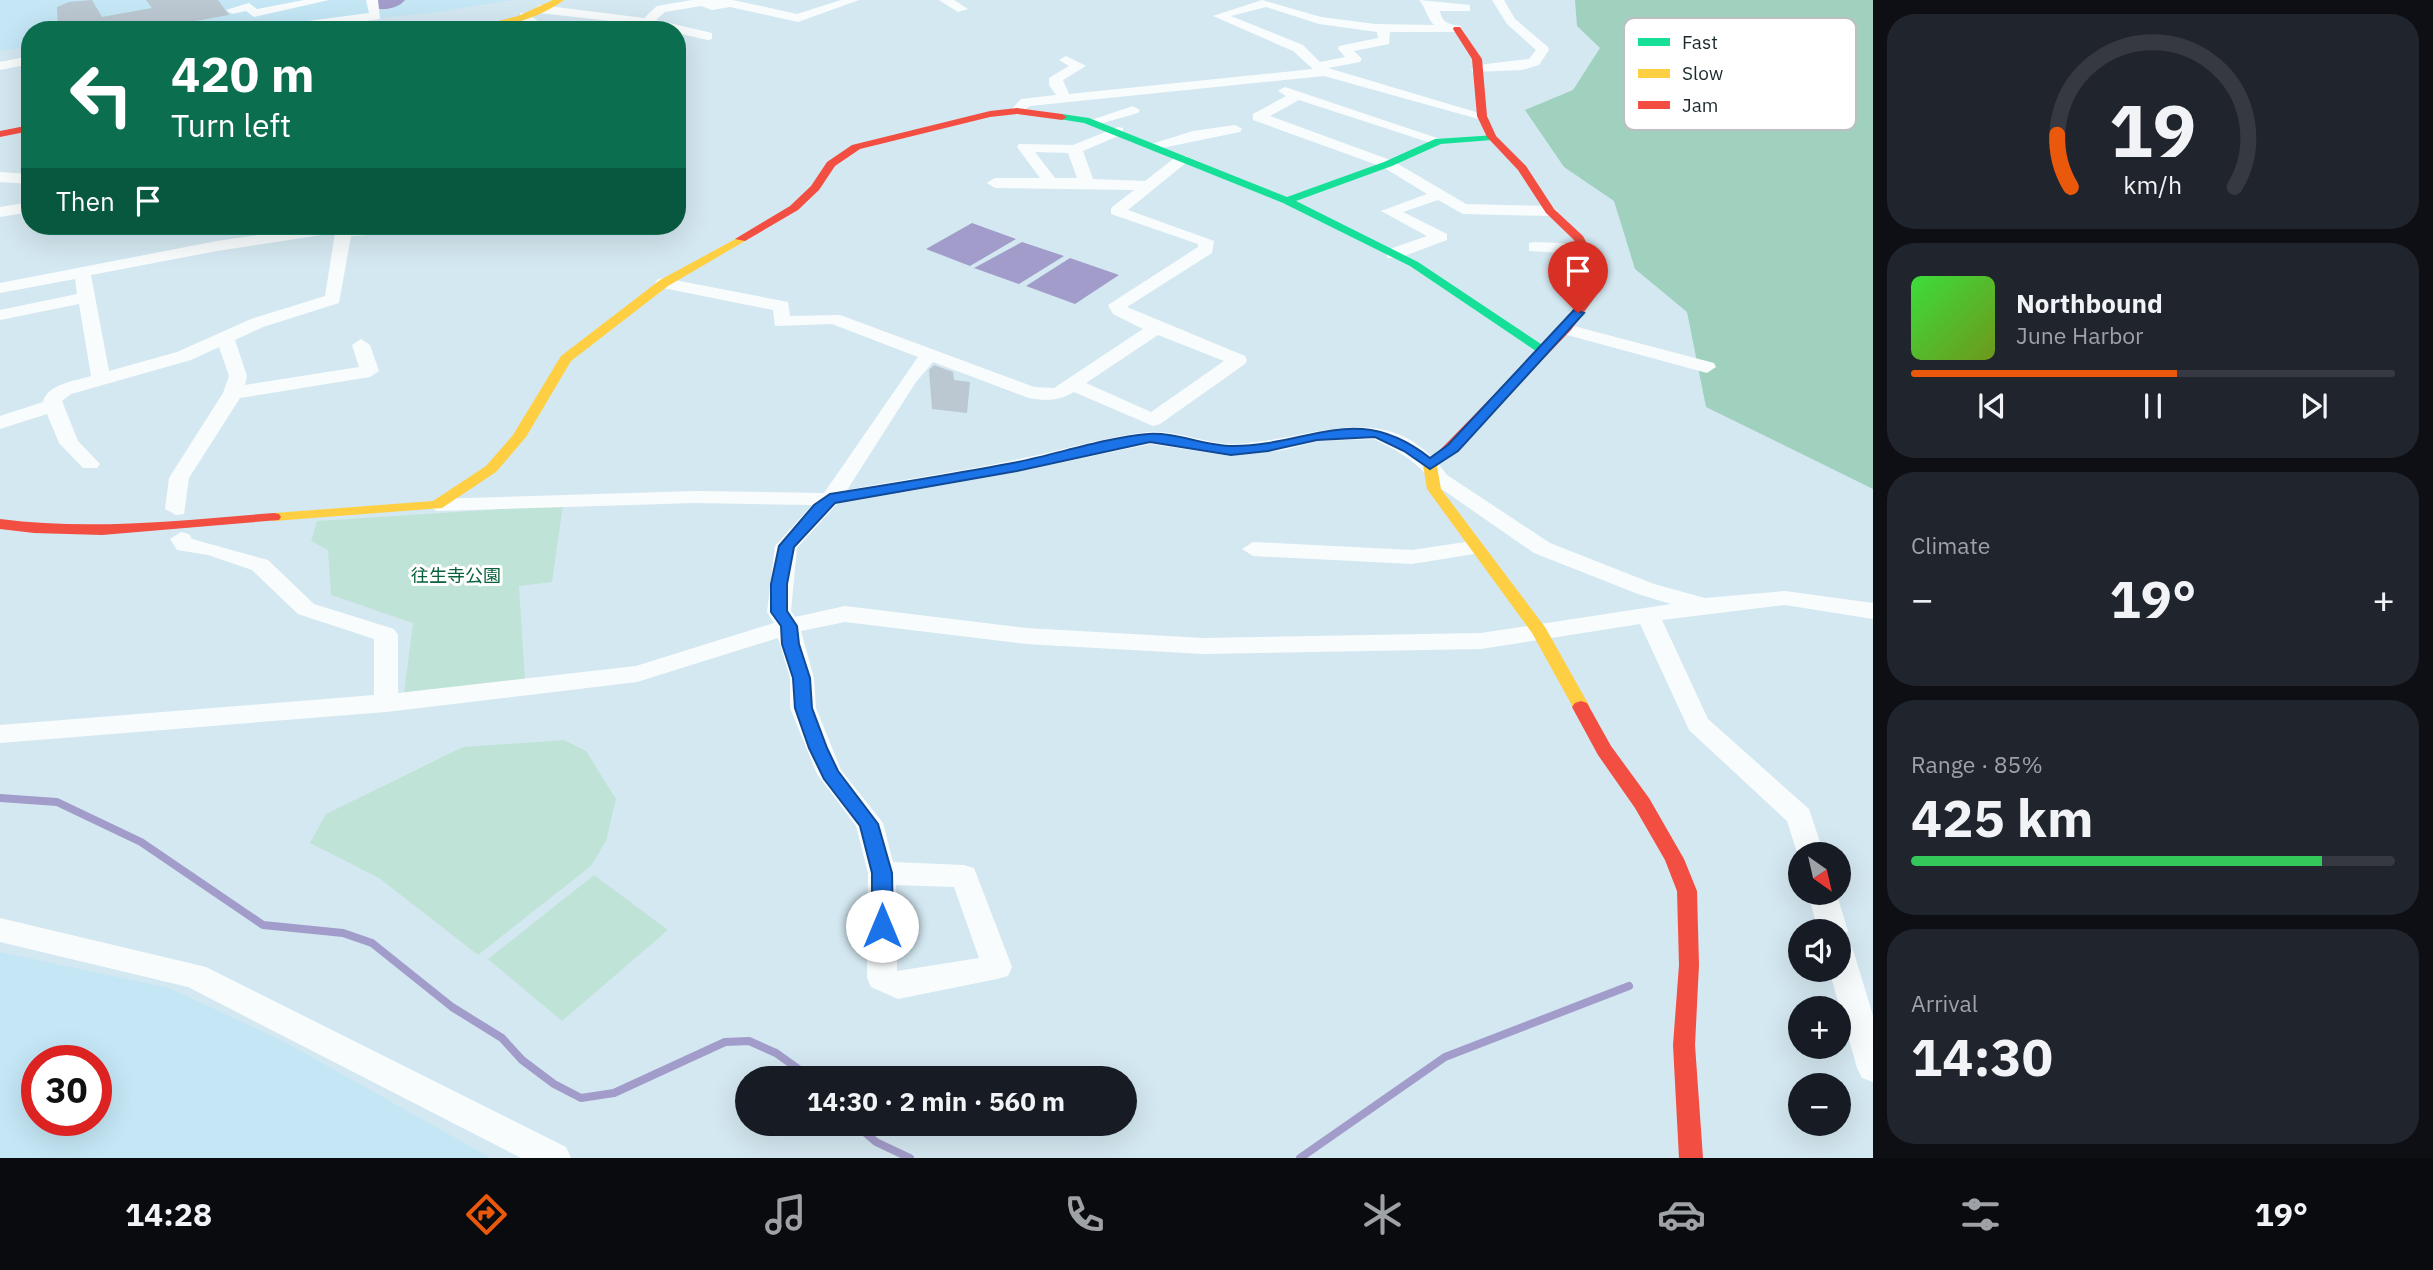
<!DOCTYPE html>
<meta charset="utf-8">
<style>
body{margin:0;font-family:"IBM Plex Sans","Noto Sans JP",sans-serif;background:#20242c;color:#f1f3f6;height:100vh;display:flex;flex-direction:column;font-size:26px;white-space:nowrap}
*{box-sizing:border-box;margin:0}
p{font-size:23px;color:#9ea1a6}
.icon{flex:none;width:38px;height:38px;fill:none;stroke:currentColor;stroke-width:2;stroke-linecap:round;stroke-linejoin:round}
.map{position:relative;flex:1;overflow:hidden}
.side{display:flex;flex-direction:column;gap:14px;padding:14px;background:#0d0f14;width:560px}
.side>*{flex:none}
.guide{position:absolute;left:21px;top:21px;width:665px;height:214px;border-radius:28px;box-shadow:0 7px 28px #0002;background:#0b6e4f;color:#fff;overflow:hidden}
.needle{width:46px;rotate:146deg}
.buttons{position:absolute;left:1788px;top:842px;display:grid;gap:14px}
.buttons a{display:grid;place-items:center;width:63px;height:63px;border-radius:50%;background:#171b24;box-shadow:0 7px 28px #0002;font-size:35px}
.speed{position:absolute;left:21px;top:1045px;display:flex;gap:14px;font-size:35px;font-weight:700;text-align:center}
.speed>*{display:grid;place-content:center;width:91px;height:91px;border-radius:50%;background:#171b24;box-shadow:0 7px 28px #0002;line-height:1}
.speed .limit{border:10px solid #d22;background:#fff;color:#111}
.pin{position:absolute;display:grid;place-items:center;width:60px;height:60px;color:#fff;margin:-72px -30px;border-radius:50% 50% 50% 0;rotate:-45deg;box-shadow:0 0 7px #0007}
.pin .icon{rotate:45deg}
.me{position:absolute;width:77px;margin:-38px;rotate:0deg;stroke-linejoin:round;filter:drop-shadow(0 0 5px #0008)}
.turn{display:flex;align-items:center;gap:24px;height:147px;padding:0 35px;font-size:32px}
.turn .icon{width:91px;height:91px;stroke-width:2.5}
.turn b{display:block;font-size:49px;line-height:60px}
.then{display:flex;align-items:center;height:66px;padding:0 35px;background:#0003;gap:14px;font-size:26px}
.big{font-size:52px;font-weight:800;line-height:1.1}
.side .tile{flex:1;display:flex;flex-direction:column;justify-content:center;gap:10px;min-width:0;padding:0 24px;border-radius:28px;background:#20242c}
.side .dial{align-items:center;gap:0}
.dial svg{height:182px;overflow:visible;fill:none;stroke:#363941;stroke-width:7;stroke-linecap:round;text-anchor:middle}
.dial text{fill:#f1f3f6;stroke:none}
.song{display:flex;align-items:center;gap:21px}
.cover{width:84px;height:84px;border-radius:10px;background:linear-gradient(135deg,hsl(120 70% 55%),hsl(80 70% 35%))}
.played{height:7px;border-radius:4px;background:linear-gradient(90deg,#ea580c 55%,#363941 55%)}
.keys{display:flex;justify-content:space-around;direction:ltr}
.heat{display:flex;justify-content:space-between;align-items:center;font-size:38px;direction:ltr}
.charge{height:10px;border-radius:5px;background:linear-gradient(90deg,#34c759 85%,#363941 0)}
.trip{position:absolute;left:735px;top:1066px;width:402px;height:70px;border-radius:35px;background:#171b24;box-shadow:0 7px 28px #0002;font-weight:800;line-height:70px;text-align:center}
.tabs{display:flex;height:112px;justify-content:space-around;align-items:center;background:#090b0e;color:#9ea1a6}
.tabs .icon{width:49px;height:49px}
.tabs .current{color:#ea580c}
.tabs b{font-size:32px;color:#f1f3f6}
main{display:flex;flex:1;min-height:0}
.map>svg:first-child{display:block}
.built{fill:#c4e6f5;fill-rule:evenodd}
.green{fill:#c0e3d7}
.forest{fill:#a0d0be}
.water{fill:#a29cca}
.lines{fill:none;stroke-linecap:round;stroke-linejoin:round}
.stream{stroke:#a29cca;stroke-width:8}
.river{fill:#a29cca;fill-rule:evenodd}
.building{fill:#bbc7d1}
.street{fill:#f9fcfd;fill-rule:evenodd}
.fast{fill:#16e098;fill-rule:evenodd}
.slow{fill:#ffcf43;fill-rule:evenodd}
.jam{fill:#f24e42;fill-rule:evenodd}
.route{fill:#1a73e8;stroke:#114b97;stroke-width:2}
.labels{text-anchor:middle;stroke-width:6;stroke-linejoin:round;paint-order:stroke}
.park-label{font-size:18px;fill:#0a613c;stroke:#fff}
.key{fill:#fff;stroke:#bbbfc1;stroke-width:2}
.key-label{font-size:19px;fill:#1c2a30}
</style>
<main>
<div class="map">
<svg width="1873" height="1158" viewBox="0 0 1873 1158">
<rect width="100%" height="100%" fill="#d4e8f1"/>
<g class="built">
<path d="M 0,0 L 511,0 L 431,13 L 380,18 L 378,15 L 262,30 L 30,30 L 30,47 L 0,51 Z"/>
<path d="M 0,952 L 169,988 L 283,1041 L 491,1158 L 0,1158 ZM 37,1060 L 96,1060 L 96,1120 L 37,1120 Z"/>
</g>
<g class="green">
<path d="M 563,505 L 552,582 L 519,586 L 525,680 L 403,701 L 413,623 L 331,595 L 328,550 L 311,541 L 317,521 Z"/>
<path d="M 564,740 L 586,751 L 616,799 L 606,841 L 591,866 L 478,955 L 379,878 L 310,843 L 326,814 L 463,747 Z"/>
<path d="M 594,875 L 668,930 L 562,1021 L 488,959 Z"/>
</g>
<path class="forest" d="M 1575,0 L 1873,0 L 1873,489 L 1706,407 L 1687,312 L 1635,269 L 1614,201 L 1564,167 L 1525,110 L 1573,90 L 1600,48 L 1577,26 Z"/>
<g class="water">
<path d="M 972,223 L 1016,239 L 970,266 L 926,249 Z"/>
<path d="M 1022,242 L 1064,256 L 1019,284 L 974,268 Z"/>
<path d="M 1070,258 L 1119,275 L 1075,304 L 1026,286 Z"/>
</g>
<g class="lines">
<g class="stream">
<path d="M 0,798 L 57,802 L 141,842 L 263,925 L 343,933 L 372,943 L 452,1007 L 502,1038 L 522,1060 L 554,1084 L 581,1098 L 614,1093 L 725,1042 L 749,1041 L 776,1053 L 811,1078"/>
<path d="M 855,1124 L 876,1142 L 910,1158"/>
<path d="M 1300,1158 L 1445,1057 L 1629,986"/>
</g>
<path class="river" d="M 375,0 L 405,0 C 399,8 384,11 375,8 L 372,4 Z"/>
</g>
<g class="building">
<path d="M 92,0 L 102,17 L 152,8 L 146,0 L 218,0 L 229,15 L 145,30 L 58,30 L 57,7 L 69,2 Z"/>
<path d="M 934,365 L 953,372 L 954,380 L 970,382 L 967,413 L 932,409 L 929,370 Z"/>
</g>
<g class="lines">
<g class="street">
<path d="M 304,0 L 329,0 L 254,17 L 246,11 L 232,14 L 226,10 L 249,3 L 257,9 Z"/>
<path d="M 366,0 L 378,0 L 380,19 L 299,30 L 263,30 L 269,26 L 369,13 Z"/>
<path d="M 692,0 L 733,0 L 797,14 L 841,0 L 859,0 L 798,22 L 730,7 L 712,10 L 701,6 L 665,12 L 656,20 L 712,33 L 712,39 L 708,40 L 677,33 L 677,30 L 649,26 L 645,30 L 633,30 L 637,24 L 540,13 L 534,9 L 540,5 L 644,18 L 657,6 Z"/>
<path d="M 939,0 L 954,0 L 968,9 L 958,12 Z"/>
<path d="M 1262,0 L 1321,17 L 1375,24 L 1434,25 C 1427,18 1426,8 1419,0 L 1470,5 L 1470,11 L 1440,11 C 1442,24 1450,24 1461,26 L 1461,32 L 1390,32 L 1389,44 L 1354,51 L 1362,59 L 1360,62 L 1328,68 L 1489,116 L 1482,120 L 1324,76 L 1030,106 L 1017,115 L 1010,111 L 1021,99 L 1056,95 L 1049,85 L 1049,78 L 1069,66 L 1059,60 L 1066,56 L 1086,66 L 1063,80 L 1069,94 L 1313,69 L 1293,51 L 1213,16 ZM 1266,7 L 1319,24 L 1377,32 L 1378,38 L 1339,46 L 1338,49 L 1345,57 L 1320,62 L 1303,45 L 1231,16 Z"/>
<path d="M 1492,0 L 1504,0 L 1515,19 L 1548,47 L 1549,50 L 1539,65 L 1522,70 L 1473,72 L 1471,69 L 1478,65 L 1529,59 L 1536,50 L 1507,24 Z"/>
<path d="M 520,13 L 528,13 L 548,30 L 534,30 L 520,19 Z"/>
<path d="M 30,56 L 30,64 L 0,70 L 0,62 Z"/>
<path d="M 1285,87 L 1446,141 L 1444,144 L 1434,144 L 1299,100 L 1270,116 L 1393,161 L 1466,204 L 1550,206 L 1558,211 L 1550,216 L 1463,214 L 1438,200 L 1403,212 L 1447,234 L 1447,240 L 1399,258 L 1387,258 L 1387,250 L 1427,236 L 1381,211 L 1427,194 L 1383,167 L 1253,120 L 1253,114 L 1286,96 L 1278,91 Z"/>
<path d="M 1133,106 L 1140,110 L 1138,113 L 1092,126 L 1085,122 Z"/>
<path d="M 1235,125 L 1242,129 L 1240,132 L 1152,150 L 1145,146 L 1193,131 Z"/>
<path d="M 1118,127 L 1123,128 L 1123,134 L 1083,151 L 1093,179 L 1145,181 L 1177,156 L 1187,156 L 1187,162 L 1128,210 L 1214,241 L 1212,253 L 1127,307 L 1245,356 L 1247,360 L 1245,364 L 1160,424 L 1153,426 L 1074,392 C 1059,401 1045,401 1029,398 L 933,362 L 916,382 L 847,490 C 906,479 965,471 1024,458 C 1064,450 1107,436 1149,432 C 1176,430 1205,444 1232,444 C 1312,442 1388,392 1447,475 L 1550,543 L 1654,584 L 1705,598 L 1785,591 L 1873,603 L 1873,619 L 1785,605 L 1662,620 L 1708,719 L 1809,809 L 1824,854 L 1801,854 L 1800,862 L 1787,821 L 1689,730 L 1640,624 L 1481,649 L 1203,654 L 1026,644 L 845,622 L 801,631 L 814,678 L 816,708 L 841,770 L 883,823 L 893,862 L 964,865 L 974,868 L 1012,967 L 1008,976 L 997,979 L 898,999 L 871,987 L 867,978 L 868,873 L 856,826 L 817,774 L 790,708 L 790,678 L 778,638 L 637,682 L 386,712 L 0,743 L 0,725 L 374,695 L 374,639 L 298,614 L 252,570 L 208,555 L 177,550 L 170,539 L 181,532 L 189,534 L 192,539 L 268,560 L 314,604 L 394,629 L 398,635 L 398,693 L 636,666 L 774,623 L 767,612 L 775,546 L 812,505 L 696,503 L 437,511 L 426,505 L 437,499 L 696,491 L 824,493 L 918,357 L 832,324 L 775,326 L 773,310 L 658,287 L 655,283 L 658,279 L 664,278 L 788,302 L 790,316 L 840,315 L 1034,387 L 1054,388 L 1143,329 L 1113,314 L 1108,305 L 1198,247 L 1198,244 L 1111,214 L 1111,208 L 1134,190 L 995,188 L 987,183 L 995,178 L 1040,178 L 1017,147 L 1019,144 L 1073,145 ZM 1035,152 L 1068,153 L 1077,178 L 1055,178 ZM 1158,335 L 1224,361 L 1151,412 L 1086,383 ZM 1374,439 C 1398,451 1417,461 1433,483 L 1534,553 L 1638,594 L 1671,604 L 1481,633 L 1203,638 L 1026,628 L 845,606 L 795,617 L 791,611 L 797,548 L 837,504 L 1017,472 L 1150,444 L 1231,456 L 1284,450 L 1318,441 ZM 896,885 L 954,887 L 979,958 L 897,971 Z"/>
<path d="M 0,172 L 30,174 L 30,184 L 0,182 Z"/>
<path d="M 30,202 L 30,212 L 0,217 L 0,207 Z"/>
<path d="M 320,226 L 442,226 L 434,231 L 351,236 L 339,303 L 263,327 L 235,340 L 247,376 L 245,385 L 359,367 L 352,345 L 361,339 L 370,345 L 379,371 L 370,377 L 240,398 L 189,478 L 184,514 L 176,515 L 165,509 L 169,478 L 223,393 L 229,376 L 219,347 L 191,360 L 71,394 L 62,401 L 78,441 L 100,464 L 97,468 L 83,468 L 59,443 L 47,414 L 0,429 L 0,416 L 43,402 C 47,384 75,381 91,376 L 79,304 L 0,320 L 0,310 L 77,294 L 75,279 L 0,293 L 0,283 L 217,241 ZM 335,233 L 325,296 L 251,319 L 177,352 L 109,371 L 91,275 L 217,251 Z"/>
<path d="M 1535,242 L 1584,244 L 1592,249 L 1584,254 L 1529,251 L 1529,243 Z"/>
<path d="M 1566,324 L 1714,363 L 1716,367 L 1707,373 L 1560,333 L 1557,329 Z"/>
<path d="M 1472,541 L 1480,543 L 1483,548 L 1480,553 L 1412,564 L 1253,556 L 1242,549 L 1253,542 L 1412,550 Z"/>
<path d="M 1808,892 L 1836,892 L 1848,931 L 1843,939 L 1839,941 L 1839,931 L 1818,931 Z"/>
<path d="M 0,918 L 206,967 L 566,1147 L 571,1158 L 521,1158 L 188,987 L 0,942 Z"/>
<path d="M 1839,941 L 1850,944 L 1854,953 L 1873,1016 L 1873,1082 L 1862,1078 L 1857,1068 L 1829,970 L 1839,970 Z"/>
</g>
<path class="fast" d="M 1062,114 L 1089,118 L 1287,197 L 1384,162 L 1435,139 L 1496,135 L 1496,139 L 1492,140 L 1441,144 L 1392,166 L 1296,201 L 1418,262 L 1550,350 L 1544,354 L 1539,353 L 1410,266 L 1283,203 L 1084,123 L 1059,119 L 1057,117 Z"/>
<g class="slow">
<path d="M 553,0 L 564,0 C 537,20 497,30 464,30 L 518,16 Z"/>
<path d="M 741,236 L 747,239 L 745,241 L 668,286 L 571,361 L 526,437 L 496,472 L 442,508 L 274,521 L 267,517 L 274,513 L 433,501 L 486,466 L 513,435 L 561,356 L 660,280 Z"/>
<path d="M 1443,451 L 1450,455 L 1437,466 L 1441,489 L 1545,627 L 1590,707 L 1587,711 L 1575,711 L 1532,633 L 1427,489 L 1423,465 Z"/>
</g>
<g class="jam">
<path d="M 1454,27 L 1460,27 L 1482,59 L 1487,116 L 1496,136 L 1526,166 L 1554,209 L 1583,236 L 1602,272 L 1598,293 L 1571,330 L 1448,458 L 1438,458 L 1436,455 L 1438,452 L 1563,324 L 1586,293 L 1590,272 L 1574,240 L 1546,213 L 1518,170 L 1487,137 L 1477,116 L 1472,59 L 1453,29 Z"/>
<path d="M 1017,108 L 1062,114 L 1067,117 L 1062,120 L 1017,114 L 990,117 L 860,149 L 835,166 L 819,190 L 798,210 L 745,241 L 735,239 L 790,206 L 811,186 L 827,162 L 852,145 L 990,111 Z"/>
<path d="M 30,125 L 30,131 L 0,137 L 0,131 Z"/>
<path d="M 274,513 L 279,514 L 281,517 L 279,520 L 102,535 L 34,533 L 0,529 L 0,519 C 92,531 182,520 274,513 Z"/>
<path d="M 1581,701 L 1587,703 L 1611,746 L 1649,798 L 1684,859 L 1697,891 L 1699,965 L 1695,1045 L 1703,1158 L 1679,1158 L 1673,1045 L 1679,965 L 1677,891 L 1665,860 L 1635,808 L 1598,755 L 1572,707 L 1575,703 Z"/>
</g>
</g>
<path class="route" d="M 1574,310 L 1584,313 L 1458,451 L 1430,469 L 1404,451 L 1375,437 L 1317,440 L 1268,451 L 1231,455 L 1150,442 L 1017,471 L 835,503 L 794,547 L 787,584 L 787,611 L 797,626 L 799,644 L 810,678 L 812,708 L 827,748 L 838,771 L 878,824 L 892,873 L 893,926 L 890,931 L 875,931 L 872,926 L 872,873 L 860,826 L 824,779 L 809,748 L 795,708 L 793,678 L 782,644 L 781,626 L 771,612 L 771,584 L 779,546 L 814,505 L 830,494 C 893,484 956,474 1018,462 C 1061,453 1105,438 1148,434 C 1176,432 1205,446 1233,446 C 1311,446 1356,400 1430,458 L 1448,445 Z"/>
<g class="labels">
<g class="park-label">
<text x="456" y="582">往生寺公園</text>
</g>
</g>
<rect x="1624" y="18" width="232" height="112" rx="10" class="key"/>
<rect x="1638" y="38" width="32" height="8" fill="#16e098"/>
<rect x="1638" y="69" width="32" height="9" fill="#ffcf43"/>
<rect x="1638" y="101" width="32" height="8" fill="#f24e42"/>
<g class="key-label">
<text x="1682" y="49">Fast</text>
<text x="1682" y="80">Slow</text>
<text x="1682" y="112">Jam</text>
</g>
</svg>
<div class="buttons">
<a><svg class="needle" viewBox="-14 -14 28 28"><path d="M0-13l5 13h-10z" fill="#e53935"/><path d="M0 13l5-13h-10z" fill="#9ea1a6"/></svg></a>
<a><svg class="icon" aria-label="sound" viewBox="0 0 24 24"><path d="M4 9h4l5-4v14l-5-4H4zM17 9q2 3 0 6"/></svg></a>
<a>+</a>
<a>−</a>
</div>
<div class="speed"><div class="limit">30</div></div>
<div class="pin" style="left:1578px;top:313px;background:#d93025"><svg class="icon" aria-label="arrive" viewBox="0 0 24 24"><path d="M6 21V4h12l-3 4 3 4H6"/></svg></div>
<svg class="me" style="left:882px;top:926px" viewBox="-20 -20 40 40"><circle r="19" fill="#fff"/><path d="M0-13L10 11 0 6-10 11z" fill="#1a73e8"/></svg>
<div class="trip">14:30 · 2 min · 560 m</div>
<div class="guide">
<div class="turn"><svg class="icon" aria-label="left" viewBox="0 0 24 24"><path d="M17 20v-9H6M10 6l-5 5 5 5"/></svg><div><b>420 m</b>Turn left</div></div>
<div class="then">Then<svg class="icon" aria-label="arrive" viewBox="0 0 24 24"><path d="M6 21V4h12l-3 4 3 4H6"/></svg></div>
</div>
</div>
<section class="side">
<div class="tile dial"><svg viewBox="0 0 100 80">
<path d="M14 69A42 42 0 1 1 86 69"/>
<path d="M14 69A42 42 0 0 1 8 46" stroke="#ea580c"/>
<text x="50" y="56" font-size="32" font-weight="700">19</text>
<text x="50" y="72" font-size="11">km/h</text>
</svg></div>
<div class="tile">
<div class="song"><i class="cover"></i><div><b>Northbound</b><p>June Harbor</p></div></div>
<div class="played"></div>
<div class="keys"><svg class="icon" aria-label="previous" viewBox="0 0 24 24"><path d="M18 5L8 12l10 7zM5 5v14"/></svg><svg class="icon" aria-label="pause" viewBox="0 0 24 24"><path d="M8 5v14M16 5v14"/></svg><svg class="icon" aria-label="next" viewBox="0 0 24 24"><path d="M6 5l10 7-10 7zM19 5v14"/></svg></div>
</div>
<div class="tile"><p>Climate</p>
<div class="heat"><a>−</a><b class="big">19°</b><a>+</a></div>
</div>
<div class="tile"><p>Range · 85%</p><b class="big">425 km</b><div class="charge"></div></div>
<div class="tile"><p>Arrival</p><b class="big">14:30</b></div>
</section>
</main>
<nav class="tabs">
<b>14:28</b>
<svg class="icon current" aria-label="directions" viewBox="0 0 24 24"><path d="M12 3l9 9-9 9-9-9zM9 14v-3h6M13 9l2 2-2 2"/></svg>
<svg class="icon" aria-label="music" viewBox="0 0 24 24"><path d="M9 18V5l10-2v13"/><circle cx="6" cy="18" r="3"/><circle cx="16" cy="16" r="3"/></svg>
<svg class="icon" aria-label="phone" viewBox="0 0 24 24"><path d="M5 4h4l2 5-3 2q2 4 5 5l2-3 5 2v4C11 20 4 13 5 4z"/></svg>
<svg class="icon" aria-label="climate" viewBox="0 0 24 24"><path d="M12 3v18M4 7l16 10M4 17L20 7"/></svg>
<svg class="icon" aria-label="car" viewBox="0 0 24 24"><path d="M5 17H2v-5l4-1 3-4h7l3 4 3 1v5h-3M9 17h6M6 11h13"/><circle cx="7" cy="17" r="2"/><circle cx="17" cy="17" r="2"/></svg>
<svg class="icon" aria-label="filters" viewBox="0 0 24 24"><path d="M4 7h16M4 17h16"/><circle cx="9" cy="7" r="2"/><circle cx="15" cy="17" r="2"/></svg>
<b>19°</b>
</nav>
